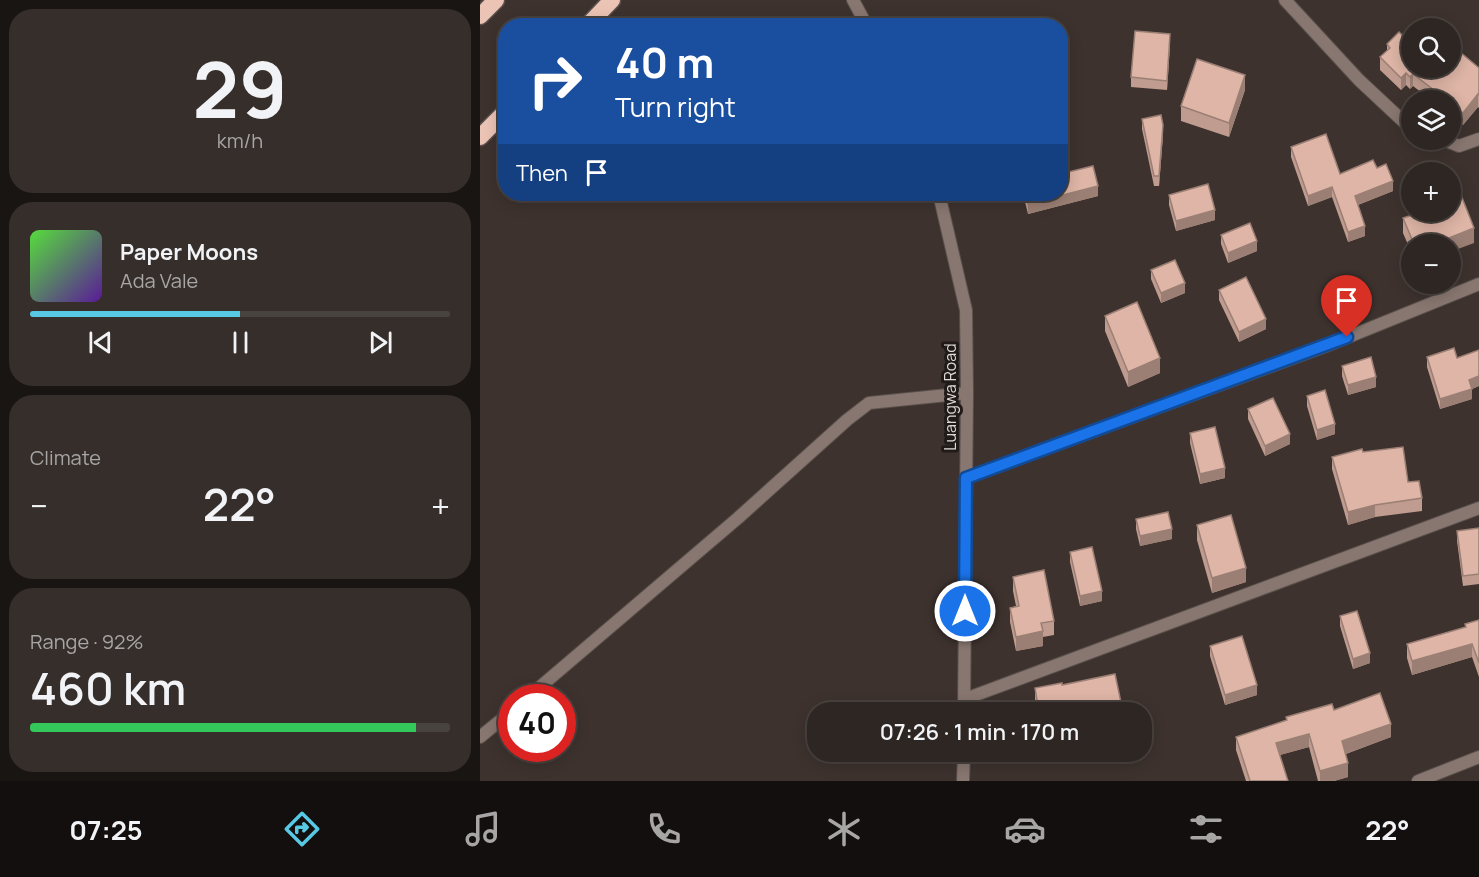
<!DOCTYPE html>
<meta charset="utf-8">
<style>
body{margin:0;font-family:Manrope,sans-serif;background:#362e2a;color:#f1f3f6;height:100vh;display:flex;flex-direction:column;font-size:22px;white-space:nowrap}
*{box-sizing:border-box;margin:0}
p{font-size:20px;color:#a7a5a5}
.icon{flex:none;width:33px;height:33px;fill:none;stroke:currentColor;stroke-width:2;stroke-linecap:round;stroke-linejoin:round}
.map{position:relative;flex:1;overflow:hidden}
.drawer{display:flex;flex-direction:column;gap:9px;padding:9px;background:#191513;width:480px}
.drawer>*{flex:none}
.hud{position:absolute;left:18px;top:18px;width:570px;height:183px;border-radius:24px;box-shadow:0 3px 15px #0003,0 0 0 2px #494340;background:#1a4fa0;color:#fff;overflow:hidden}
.buttons{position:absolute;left:921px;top:18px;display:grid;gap:12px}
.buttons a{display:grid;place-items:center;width:60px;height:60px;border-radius:50%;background:#2e2622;box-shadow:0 3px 15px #0003,0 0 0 2px #494340;font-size:30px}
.speed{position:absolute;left:18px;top:684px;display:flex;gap:12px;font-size:30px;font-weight:700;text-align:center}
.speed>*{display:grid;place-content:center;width:78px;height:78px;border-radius:50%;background:#2e2622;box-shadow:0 3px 15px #0003,0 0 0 2px #494340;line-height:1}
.speed .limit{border:9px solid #d22;background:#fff;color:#111}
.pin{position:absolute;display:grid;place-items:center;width:51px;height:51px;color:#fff;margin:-62px -26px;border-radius:50% 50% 50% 0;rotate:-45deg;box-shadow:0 0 6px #0007}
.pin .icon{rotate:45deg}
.me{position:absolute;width:66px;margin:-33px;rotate:0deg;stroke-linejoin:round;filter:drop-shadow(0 0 4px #0008)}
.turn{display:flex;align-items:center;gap:21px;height:126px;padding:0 18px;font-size:27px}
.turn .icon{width:78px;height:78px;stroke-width:2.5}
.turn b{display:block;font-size:42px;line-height:51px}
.then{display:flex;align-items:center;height:57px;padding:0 18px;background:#0003;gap:12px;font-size:22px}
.big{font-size:45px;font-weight:600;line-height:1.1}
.drawer .tile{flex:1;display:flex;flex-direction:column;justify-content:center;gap:9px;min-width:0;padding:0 21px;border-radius:24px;background:#362e2a}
.drawer .dial{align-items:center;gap:0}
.dial b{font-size:78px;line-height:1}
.song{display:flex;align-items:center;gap:18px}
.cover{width:72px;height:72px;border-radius:9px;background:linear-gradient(135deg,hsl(110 70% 55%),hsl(270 70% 35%))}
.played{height:6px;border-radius:3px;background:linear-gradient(90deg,#58c9e4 50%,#494340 50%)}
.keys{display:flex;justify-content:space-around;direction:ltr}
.heat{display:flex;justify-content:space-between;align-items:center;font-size:33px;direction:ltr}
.charge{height:9px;border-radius:4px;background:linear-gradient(90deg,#34c759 92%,#494340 0)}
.trip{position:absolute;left:327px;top:702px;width:345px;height:60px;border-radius:24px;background:#2e2622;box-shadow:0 3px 15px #0003,0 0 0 2px #494340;font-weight:600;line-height:60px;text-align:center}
.menu{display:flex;height:96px;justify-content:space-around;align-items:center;background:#120f0e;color:#a7a5a5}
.menu .icon{width:42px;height:42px}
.menu .active{color:#58c9e4}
.menu b{font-size:27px;color:#f1f3f6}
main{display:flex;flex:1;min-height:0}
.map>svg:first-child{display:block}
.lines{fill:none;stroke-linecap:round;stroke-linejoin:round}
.minor-casing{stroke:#5a504c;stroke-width:14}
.tertiary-casing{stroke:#5a504c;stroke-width:14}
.trunk-casing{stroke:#5a504c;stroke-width:19}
.minor{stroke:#887770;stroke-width:12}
.tertiary{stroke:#887770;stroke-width:12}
.trunk{stroke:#ecc4b6;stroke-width:16}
.wall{fill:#bf9c8f}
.shaded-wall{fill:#9b7f74}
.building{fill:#deb5a6;stroke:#9b7f74;stroke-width:1.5}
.route-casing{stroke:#114b97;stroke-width:15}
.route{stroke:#1a73e8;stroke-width:10}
.labels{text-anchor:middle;stroke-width:6;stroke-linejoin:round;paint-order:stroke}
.street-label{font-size:16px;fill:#dfd8d5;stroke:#201b19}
</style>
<main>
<section class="drawer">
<div class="tile dial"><b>29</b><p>km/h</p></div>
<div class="tile">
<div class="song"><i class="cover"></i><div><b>Paper Moons</b><p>Ada Vale</p></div></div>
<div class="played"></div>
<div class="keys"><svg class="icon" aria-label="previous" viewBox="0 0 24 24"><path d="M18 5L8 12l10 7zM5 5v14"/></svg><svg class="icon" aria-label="pause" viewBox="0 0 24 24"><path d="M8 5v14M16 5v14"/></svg><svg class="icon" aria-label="next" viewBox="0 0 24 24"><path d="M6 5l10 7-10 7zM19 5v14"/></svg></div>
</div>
<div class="tile"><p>Climate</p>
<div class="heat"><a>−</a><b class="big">22°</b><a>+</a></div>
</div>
<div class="tile"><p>Range · 92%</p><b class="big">460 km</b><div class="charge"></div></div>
</section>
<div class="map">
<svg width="999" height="781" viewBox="0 0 999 781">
<rect width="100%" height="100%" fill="#3d322e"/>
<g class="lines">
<defs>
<g id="minor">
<path d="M 805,0 L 879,80 L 925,123 L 932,125"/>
<path d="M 964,140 L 979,146 L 999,139"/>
<path d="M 486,478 L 846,346 L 999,284"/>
<path d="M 47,698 L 258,518 L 367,420 L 389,403 L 487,393"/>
<path d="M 485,699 L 999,508"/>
<path d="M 0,737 L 32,711"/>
<path d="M 938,781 L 999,757"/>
</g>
<g id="tertiary">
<path d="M 373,0 L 387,26"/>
<path d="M 459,194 L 486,310 L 487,393 L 484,712"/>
<path d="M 483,781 L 484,752"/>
</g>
<g id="trunk">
<path d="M 0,16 L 16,0"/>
<path d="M 107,26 L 132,0"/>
<path d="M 0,137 L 26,111"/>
</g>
</defs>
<use href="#minor" class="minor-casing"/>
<use href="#tertiary" class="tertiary-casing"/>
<use href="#trunk" class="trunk-casing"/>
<use href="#minor" class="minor"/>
<use href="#tertiary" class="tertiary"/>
<use href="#trunk" class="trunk"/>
</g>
<g class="wall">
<path d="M 922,35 L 974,59 L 999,68 L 999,108 L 998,107 L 983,125 L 970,116 L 970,100 L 951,100 L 933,86 L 930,89 L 926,85 L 921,90 L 900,70 L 900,57 L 907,51 L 907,44 Z"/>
<path d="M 690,44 L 687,90 L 651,87 L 651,77 Z"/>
<path d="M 765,90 L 749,137 L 701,121 L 701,106 Z"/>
<path d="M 662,119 L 683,135 L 679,186 L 674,186 L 662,129 Z"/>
<path d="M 811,147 L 860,174 L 897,168 L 913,191 L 878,205 L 885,236 L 868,242 L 852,197 L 828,206 L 811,157 Z"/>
<path d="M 543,194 L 580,194 L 618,196 L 548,214 Z"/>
<path d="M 689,195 L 735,220 L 696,231 L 689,205 Z"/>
<path d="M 923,218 L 994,243 L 970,244 L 932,244 L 932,254 L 923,233 Z"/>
<path d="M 741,235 L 777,251 L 748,263 L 741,244 Z"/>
<path d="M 671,270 L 705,293 L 681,303 L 671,279 Z"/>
<path d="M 739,290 L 786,329 L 759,342 L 739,300 Z"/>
<path d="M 625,316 L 680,373 L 648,387 L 625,331 Z"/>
<path d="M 999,350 L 999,386 L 992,389 L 992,399 L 960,409 L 947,367 L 947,357 L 977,358 Z"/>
<path d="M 862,366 L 896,387 L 868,395 L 862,376 Z"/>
<path d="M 827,396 L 855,434 L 837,440 L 827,406 Z"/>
<path d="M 768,409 L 810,444 L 785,456 L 768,419 Z"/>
<path d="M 710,433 L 745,478 L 720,484 L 710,443 Z"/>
<path d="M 883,452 L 928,482 L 942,498 L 942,511 L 895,517 L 868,525 L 852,469 L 852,457 Z"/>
<path d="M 656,519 L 692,539 L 660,546 L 656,529 Z"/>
<path d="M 717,525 L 766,582 L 732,593 L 717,540 Z"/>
<path d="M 999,528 L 999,584 L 983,586 L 977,541 L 977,531 Z"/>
<path d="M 590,552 L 622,601 L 600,606 L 590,562 Z"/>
<path d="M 533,577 L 574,621 L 574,635 L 563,637 L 563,646 L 536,651 L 530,622 L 530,608 L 536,606 L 533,591 Z"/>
<path d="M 860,616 L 890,663 L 873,669 L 860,626 Z"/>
<path d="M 999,620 L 999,677 L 992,657 L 932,675 L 927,658 L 927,644 L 985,627 L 985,624 Z"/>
<path d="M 730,646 L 777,695 L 745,705 L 730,656 Z"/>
<path d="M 582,685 L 643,712 L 557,712 L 555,701 L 555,688 Z"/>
<path d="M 854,710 L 911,737 L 866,754 L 868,777 L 854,781 L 838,781 L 829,747 L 800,755 L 808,781 L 766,781 L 756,750 L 756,737 L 806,720 L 806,717 Z"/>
<path d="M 538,752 L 592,752 L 592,754 L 540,763 Z"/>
</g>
<g class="shaded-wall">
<path d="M 690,34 L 690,44 L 687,90 L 687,81 Z"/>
<path d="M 926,73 L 926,85 L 921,90 L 921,78 Z"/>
<path d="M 933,74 L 933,86 L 930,89 L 930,77 Z"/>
<path d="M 765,75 L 765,90 L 749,137 L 749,123 Z"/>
<path d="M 998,94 L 998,107 L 983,125 L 983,113 Z"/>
<path d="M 683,125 L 683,135 L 679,186 L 679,176 Z"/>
<path d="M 913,181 L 913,191 L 875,206 L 875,196 Z"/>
<path d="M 618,186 L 618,196 L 548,214 L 548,204 Z"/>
<path d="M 852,187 L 852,197 L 828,206 L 828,196 Z"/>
<path d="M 735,210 L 735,220 L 696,231 L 696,221 Z"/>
<path d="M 885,226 L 885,236 L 868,242 L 868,232 Z"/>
<path d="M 994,228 L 994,243 L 970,252 L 970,244 L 954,244 Z"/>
<path d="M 777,241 L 777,251 L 748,263 L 748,253 Z"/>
<path d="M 705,283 L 705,293 L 681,303 L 681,293 Z"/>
<path d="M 786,319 L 786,329 L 759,342 L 759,332 Z"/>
<path d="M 680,358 L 680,373 L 648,387 L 648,372 Z"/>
<path d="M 999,376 L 999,386 L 989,390 L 989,380 Z"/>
<path d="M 896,377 L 896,387 L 868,395 L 868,385 Z"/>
<path d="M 992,389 L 992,399 L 960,409 L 960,399 Z"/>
<path d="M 855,424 L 855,434 L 837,440 L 837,430 Z"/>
<path d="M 810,434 L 810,444 L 785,456 L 785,446 Z"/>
<path d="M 745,468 L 745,478 L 720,484 L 720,474 Z"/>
<path d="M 895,505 L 895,517 L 868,525 L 868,512 Z"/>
<path d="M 692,529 L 692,539 L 660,546 L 660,536 Z"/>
<path d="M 766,568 L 766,582 L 732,593 L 732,578 Z"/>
<path d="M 622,591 L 622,601 L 600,606 L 600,596 Z"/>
<path d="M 563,631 L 563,646 L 536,651 L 536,637 Z"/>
<path d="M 992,644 L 992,657 L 932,675 L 932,661 Z"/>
<path d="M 890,653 L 890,663 L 873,669 L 873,659 Z"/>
<path d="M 777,685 L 777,695 L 745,705 L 745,695 Z"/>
<path d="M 911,724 L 911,737 L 862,755 L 862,741 Z"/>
<path d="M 829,734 L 829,747 L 796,756 L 796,743 Z"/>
<path d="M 868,763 L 868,777 L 854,781 L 840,781 L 840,771 Z"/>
</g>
<g class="building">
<path d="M 937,21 L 944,28 L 932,28 L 932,68 L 970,68 L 970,55 L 974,59 L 980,52 L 999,68 L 999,95 L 998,94 L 983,113 L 970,103 L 970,100 L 967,100 L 933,74 L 930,77 L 926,73 L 921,78 L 900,57 L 910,48 L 907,44 L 919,32 L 922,35 Z"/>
<path d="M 655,31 L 690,34 L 687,81 L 651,77 Z"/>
<path d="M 717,59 L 765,75 L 749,123 L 701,106 Z"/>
<path d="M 681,115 L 683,125 L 679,176 L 674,176 L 662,119 Z"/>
<path d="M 846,134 L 860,174 L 893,160 L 897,168 L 906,164 L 913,181 L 875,196 L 885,226 L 868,232 L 852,187 L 828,196 L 811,147 Z"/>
<path d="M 613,166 L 618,186 L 548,204 L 546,194 L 580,194 L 580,174 Z"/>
<path d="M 728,184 L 735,210 L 696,221 L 689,195 Z"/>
<path d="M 981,195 L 994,228 L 954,244 L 934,244 L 923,218 L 941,212 L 970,212 L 970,200 Z"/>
<path d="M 770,223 L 777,241 L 748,253 L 741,235 Z"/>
<path d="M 695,260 L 705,283 L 681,293 L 671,270 Z"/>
<path d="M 766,277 L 786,319 L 759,332 L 739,290 Z"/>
<path d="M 657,302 L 680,358 L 648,372 L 625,316 Z"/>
<path d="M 974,348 L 977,358 L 999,350 L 999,376 L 989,380 L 992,389 L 960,399 L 947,357 Z"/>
<path d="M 891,357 L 896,377 L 868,385 L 862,366 Z"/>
<path d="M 845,390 L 855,424 L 837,430 L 827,396 Z"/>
<path d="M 793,398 L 810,434 L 785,446 L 768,409 Z"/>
<path d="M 735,427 L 745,468 L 720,474 L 710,433 Z"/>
<path d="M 923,447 L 928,482 L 939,481 L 942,498 L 895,505 L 868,512 L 852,457 L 882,449 L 883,452 Z"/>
<path d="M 688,512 L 692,529 L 660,536 L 656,519 Z"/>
<path d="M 751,515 L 766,568 L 732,578 L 717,525 Z"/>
<path d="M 999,528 L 999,574 L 983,576 L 977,531 Z"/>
<path d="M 612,547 L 622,591 L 600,596 L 590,552 Z"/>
<path d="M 564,570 L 574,621 L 561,623 L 563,631 L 536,637 L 530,608 L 539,606 L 533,577 Z"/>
<path d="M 877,611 L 890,653 L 873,659 L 860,616 Z"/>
<path d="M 999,620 L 999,663 L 992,644 L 932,661 L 927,644 L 986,627 L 985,624 Z"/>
<path d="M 762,636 L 777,685 L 745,695 L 730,646 Z"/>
<path d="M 635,674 L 643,712 L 559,712 L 555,688 L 582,683 L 582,685 Z"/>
<path d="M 900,693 L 911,724 L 862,741 L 868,763 L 840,771 L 829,734 L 796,743 L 808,781 L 770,781 L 756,737 L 807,720 L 806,717 L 852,704 L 854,710 Z"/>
</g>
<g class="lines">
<defs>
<path id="route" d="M 485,611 L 486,478 L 867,337"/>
</defs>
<use href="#route" class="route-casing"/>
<use href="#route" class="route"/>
</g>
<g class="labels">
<g class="street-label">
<text transform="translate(470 397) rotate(-90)" y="6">Luangwa Road</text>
</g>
</g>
</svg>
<div class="buttons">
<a><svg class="icon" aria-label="search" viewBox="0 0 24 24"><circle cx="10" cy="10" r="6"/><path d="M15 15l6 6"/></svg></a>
<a><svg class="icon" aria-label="layers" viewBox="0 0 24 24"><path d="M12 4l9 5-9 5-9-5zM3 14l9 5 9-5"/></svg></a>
<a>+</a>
<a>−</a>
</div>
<div class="speed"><div class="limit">40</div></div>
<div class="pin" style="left:867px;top:337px;background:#d93025"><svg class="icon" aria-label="arrive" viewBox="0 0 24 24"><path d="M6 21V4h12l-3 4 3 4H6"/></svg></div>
<svg class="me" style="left:485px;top:611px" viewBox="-20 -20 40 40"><circle r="17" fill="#1a73e8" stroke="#fff" stroke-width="3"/><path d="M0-11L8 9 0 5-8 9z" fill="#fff"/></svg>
<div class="trip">07:26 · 1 min · 170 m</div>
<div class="hud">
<div class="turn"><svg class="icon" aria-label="right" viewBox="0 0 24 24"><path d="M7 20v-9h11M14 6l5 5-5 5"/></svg><div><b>40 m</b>Turn right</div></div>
<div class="then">Then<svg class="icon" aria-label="arrive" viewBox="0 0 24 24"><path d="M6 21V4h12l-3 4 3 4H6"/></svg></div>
</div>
</div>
</main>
<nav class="menu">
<b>07:25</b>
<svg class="icon active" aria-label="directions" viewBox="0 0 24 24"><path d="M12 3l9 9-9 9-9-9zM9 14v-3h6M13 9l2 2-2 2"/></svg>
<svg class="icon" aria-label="music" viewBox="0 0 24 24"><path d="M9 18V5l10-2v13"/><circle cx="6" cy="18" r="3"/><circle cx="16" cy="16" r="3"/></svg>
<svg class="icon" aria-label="phone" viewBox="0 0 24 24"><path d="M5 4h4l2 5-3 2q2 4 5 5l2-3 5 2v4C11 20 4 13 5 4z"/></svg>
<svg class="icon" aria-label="climate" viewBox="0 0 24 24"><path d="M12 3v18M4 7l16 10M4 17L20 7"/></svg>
<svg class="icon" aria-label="car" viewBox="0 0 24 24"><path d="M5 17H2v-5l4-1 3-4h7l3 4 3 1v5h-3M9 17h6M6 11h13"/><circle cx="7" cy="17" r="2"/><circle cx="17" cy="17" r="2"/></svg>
<svg class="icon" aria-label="filters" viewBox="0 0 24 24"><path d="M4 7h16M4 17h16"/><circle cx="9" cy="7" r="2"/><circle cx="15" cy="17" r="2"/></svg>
<b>22°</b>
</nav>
